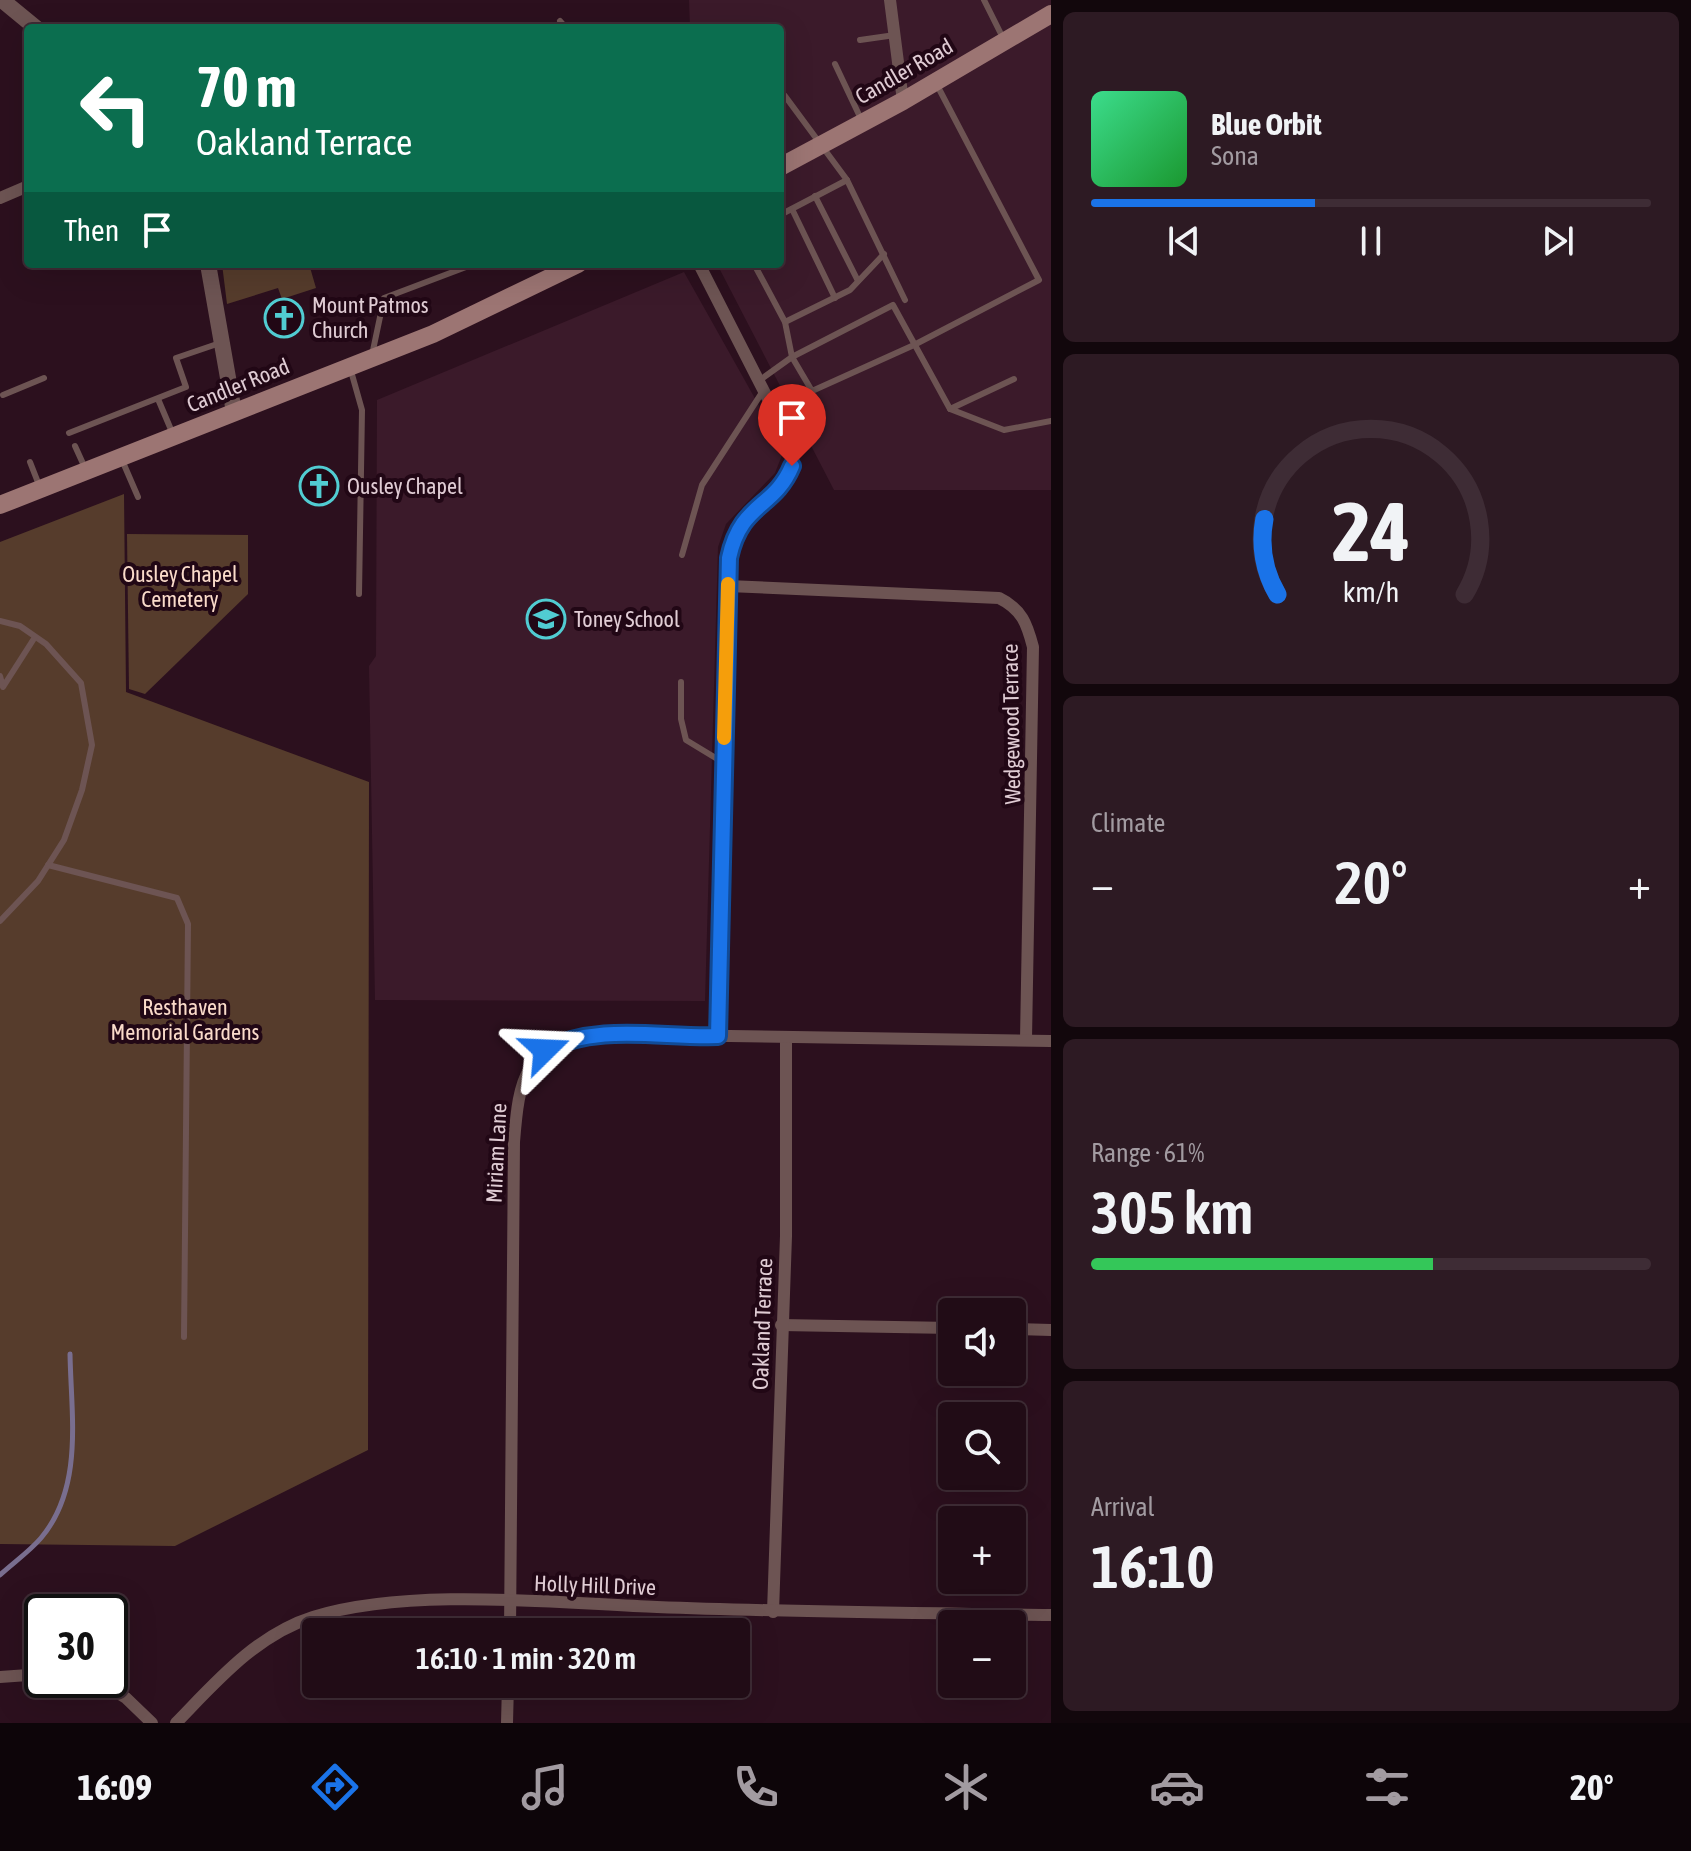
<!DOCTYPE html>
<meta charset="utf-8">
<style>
body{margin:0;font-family:"Asap Condensed",sans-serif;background:#2d1a23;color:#f1f3f6;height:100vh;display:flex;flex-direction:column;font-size:30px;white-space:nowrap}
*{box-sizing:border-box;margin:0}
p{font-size:26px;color:#a29ba1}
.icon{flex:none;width:44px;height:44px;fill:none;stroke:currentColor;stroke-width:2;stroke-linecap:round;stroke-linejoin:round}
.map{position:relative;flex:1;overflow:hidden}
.side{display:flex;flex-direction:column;gap:12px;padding:12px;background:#12070c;width:640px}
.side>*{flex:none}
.banner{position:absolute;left:24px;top:24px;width:760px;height:244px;border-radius:8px;box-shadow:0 8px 32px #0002,0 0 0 2px #3e2c35;background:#0b6e4f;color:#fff;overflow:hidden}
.fabs{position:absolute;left:938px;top:1298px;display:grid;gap:16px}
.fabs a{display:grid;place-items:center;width:88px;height:88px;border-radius:8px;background:#210c16;box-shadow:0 8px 32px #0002,0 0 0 2px #3e2c35;font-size:40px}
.speed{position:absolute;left:24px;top:1594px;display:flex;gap:16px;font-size:40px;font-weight:700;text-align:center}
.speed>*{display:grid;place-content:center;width:104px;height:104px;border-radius:50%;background:#210c16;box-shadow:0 8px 32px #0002,0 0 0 2px #3e2c35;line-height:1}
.speed .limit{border:4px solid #111;border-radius:12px;background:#fff;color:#111}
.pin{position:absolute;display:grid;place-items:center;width:68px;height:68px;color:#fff;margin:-82px -34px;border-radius:50% 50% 50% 0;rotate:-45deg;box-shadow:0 0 8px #0007}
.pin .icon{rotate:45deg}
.me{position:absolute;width:88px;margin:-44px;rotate:69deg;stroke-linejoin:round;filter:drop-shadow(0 0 6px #0008)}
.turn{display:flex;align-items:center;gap:28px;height:168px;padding:0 40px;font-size:36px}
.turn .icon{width:104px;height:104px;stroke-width:2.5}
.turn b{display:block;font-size:56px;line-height:68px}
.then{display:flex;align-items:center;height:76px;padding:0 40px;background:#0003;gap:16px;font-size:30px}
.big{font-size:60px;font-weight:600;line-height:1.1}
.side .widget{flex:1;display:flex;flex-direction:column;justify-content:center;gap:12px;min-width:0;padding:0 28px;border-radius:12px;background:#2d1a23}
.side .dial{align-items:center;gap:0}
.dial svg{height:208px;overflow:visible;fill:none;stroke:#3e2c35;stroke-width:7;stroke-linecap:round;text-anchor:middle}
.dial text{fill:#f1f3f6;stroke:none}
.song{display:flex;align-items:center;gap:24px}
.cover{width:96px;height:96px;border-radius:12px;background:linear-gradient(135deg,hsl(150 70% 55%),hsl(130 70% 35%))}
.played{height:8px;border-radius:4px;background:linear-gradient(90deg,#1a73e8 40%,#3e2c35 40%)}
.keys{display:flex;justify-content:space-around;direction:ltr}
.heat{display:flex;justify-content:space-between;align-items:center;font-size:44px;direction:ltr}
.charge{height:12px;border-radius:6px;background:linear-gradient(90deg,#34c759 61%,#3e2c35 0)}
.trip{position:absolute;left:302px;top:1618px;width:448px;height:80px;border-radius:8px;background:#210c16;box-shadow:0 8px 32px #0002,0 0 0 2px #3e2c35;font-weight:600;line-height:80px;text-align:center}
.tab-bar{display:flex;height:128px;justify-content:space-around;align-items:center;background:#0d0509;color:#a29ba1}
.tab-bar .icon{width:56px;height:56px}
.tab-bar .current{color:#1a73e8}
.tab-bar b{font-size:36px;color:#f1f3f6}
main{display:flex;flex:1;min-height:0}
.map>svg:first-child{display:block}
.built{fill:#3b1a2a}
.green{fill:#563c2c}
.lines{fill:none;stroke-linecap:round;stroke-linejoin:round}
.stream{stroke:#796e8f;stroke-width:5}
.service{stroke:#6d5453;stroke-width:6}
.minor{stroke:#6d5453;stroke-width:12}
.tertiary{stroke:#6d5453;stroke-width:16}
.secondary{stroke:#9c7573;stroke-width:18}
.route-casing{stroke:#114b97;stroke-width:20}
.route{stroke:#1a73e8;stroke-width:14}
.slow{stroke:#f59e0b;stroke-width:14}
.labels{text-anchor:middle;stroke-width:8;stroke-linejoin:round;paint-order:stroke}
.street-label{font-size:22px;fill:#e0ccd4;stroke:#210715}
.poi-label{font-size:22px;fill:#e0ccd4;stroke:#210715;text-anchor:start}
.park-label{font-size:22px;fill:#fadbca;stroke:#210715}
</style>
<main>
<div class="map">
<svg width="1051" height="1723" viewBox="0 0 1051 1723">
<rect width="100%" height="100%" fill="#2c101e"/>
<g class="built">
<path d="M 689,0 L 1051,0 L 1051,490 L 834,490 L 717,264 L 780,264 L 780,28 L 690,28 Z"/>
<path d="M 684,272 L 784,450 L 775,473 L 726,524 L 718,547 L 705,1001 L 375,1000 L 369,666 L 376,656 L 377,400 Z"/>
</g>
<g class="green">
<path d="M 222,264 L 309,264 L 316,288 L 282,299 L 278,288 L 227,304 Z"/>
<path d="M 124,494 L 126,692 L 369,782 L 368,1450 L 175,1546 L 0,1544 L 0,542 Z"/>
<path d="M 127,534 L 248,535 L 248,594 L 145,694 L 129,689 Z"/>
</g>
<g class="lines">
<path class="stream" d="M 0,1575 C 13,1563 30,1551 41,1538 C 84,1487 71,1415 70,1354"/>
<g class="service">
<path d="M 984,0 L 1004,40"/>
<path d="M 560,21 L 566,28"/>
<path d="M 860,40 L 895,35"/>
<path d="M 835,64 L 861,119"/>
<path d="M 785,96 L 847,180 L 905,300"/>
<path d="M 815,196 L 858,281"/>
<path d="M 792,209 L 835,298"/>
<path d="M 780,215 L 847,180"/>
<path d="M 754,264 L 785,322 L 792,357 L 812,391 L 914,345 L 1039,280 L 937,85"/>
<path d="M 785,322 L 850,290 L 884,254"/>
<path d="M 372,355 L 384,298 L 474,264"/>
<path d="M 351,371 L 362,410 L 359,594"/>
<path d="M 760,380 L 792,357 L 893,305 L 950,409 L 1004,430 L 1051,421"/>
<path d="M 3,395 L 44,378"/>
<path d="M 158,399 L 172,432"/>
<path d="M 950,409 L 1014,379"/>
<path d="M 69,433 L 186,387 L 176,358 L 220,343"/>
<path d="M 75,446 L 85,468"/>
<path d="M 122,460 L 138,497"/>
<path d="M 30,462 L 39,485"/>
<path d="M 682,555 L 702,485 L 763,391"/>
<path d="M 0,621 L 20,626 L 46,644 L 81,683 L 92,745 L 82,790 L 64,840 L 38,881 L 0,921"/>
<path d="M 0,676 L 3,687 L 35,637"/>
<path d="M 681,682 L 681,719 L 686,740 L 724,763"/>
<path d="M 48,865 L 177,898 L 188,924 L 184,1337"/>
</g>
<g class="minor">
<path d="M 890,0 L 903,101"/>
<path d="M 0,198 L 28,186"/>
<path d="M 699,264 L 793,448 C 792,490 769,490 745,517 C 734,529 732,543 729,558 L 718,1036"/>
<path d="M 728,586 L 999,598 C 1022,609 1027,624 1033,647 L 1026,1039"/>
<path d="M 781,1325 L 952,1328"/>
<path d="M 1012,1329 L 1051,1330"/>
<path d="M 773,1612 L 786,1236 L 786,1038"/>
<path d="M 510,1632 L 514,1142 C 519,1078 524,1046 594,1034 L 1051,1041"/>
<path d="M 0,1677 L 42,1674"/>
<path d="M 97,1680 L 126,1698 L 152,1723"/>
<path d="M 176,1723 C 216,1682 256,1635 313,1617 C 409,1587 556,1603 657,1607 C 789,1612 920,1613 1051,1615"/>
<path d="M 507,1723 L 508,1684"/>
</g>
<g class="tertiary">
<path d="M 2,0 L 36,28"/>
<path d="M 208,264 L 234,412"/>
</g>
<g class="secondary">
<path d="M 780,167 L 903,101 L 1051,14"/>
<path d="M 0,505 L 433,334 L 578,264"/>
</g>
</g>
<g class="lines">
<defs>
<path id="route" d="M 545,1050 C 598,1023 660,1038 718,1036 L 729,558 C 741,502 774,509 792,466"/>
</defs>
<use href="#route" class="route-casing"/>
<use href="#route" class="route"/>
<path class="slow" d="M 724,738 L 728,584"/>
</g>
<defs>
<symbol id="church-ring" viewBox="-11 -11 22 22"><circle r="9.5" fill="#210715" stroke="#51ccd2" stroke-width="1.5"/><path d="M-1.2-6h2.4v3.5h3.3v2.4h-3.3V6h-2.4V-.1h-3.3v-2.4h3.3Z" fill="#51ccd2"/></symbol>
<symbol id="school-ring" viewBox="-11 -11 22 22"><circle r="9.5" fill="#210715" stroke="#51ccd2" stroke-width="1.5"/><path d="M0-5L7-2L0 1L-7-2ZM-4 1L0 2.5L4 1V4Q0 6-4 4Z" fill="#51ccd2"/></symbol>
</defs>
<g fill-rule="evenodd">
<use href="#church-ring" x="262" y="296" width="44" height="44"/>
<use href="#church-ring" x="297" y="464" width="44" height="44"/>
<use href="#school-ring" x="524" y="597" width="44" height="44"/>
</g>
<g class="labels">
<g class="street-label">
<text transform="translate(904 71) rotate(-30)" y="8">Candler Road</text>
<text transform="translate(238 385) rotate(-22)" y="8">Candler Road</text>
<text transform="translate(1011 724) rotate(-91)" y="8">Wedgewood Terrace</text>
<text transform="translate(496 1153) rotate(-87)" y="8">Miriam Lane</text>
<text transform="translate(762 1324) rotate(-88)" y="8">Oakland Terrace</text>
<text transform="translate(595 1585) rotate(2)" y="8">Holly Hill Drive</text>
</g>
<g class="poi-label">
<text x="312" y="313">Mount Patmos<tspan x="312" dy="25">Church</tspan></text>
<text x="347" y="494">Ousley Chapel</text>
<text x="574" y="627">Toney School</text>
</g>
<g class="park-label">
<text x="180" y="582">Ousley Chapel<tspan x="180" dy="25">Cemetery</tspan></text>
<text x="185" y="1015">Resthaven<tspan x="185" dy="25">Memorial Gardens</tspan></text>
</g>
</g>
</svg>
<div class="fabs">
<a><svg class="icon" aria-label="sound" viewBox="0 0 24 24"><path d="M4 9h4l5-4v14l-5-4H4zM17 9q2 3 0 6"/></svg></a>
<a><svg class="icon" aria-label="search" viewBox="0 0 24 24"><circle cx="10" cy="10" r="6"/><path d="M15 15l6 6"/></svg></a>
<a>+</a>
<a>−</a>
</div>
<div class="speed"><div class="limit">30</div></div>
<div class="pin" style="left:792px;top:466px;background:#d93025"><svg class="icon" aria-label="arrive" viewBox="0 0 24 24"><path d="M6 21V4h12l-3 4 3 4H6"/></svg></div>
<svg class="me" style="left:545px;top:1050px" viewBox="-20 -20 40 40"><path d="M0-17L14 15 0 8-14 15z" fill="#1a73e8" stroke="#fff" stroke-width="4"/></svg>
<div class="trip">16:10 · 1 min · 320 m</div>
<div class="banner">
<div class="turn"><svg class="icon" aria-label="left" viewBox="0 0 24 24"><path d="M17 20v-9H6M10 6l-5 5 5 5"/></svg><div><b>70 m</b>Oakland Terrace</div></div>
<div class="then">Then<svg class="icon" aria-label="arrive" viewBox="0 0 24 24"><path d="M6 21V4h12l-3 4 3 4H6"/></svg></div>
</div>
</div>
<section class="side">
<div class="widget">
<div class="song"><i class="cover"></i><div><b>Blue Orbit</b><p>Sona</p></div></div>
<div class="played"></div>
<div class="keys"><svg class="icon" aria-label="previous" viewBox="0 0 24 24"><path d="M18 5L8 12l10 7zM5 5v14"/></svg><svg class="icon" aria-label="pause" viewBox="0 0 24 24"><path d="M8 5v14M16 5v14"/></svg><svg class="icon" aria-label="next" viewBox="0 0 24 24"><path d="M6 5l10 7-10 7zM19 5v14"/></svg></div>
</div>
<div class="widget dial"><svg viewBox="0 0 100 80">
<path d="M14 69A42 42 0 1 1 86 69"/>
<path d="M14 69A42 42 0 0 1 9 40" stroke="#1a73e8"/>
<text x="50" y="56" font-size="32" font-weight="700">24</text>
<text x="50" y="72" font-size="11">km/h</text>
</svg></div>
<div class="widget"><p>Climate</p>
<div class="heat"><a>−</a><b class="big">20°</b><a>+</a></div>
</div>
<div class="widget"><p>Range · 61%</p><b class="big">305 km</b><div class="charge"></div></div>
<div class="widget"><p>Arrival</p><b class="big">16:10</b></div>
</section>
</main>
<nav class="tab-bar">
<b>16:09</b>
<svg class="icon current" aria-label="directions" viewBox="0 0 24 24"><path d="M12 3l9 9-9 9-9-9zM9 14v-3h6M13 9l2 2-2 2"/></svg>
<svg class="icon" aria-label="music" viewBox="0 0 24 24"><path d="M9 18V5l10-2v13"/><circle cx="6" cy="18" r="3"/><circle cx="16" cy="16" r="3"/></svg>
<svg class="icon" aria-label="phone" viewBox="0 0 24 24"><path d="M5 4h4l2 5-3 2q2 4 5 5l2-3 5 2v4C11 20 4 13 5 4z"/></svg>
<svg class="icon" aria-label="climate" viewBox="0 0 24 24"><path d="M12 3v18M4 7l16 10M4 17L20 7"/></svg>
<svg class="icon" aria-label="car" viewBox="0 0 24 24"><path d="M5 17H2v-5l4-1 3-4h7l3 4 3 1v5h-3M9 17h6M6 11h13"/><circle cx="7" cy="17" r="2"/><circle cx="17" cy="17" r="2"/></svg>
<svg class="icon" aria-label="filters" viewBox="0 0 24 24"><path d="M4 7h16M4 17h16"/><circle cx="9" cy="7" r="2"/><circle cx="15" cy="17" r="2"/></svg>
<b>20°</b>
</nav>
